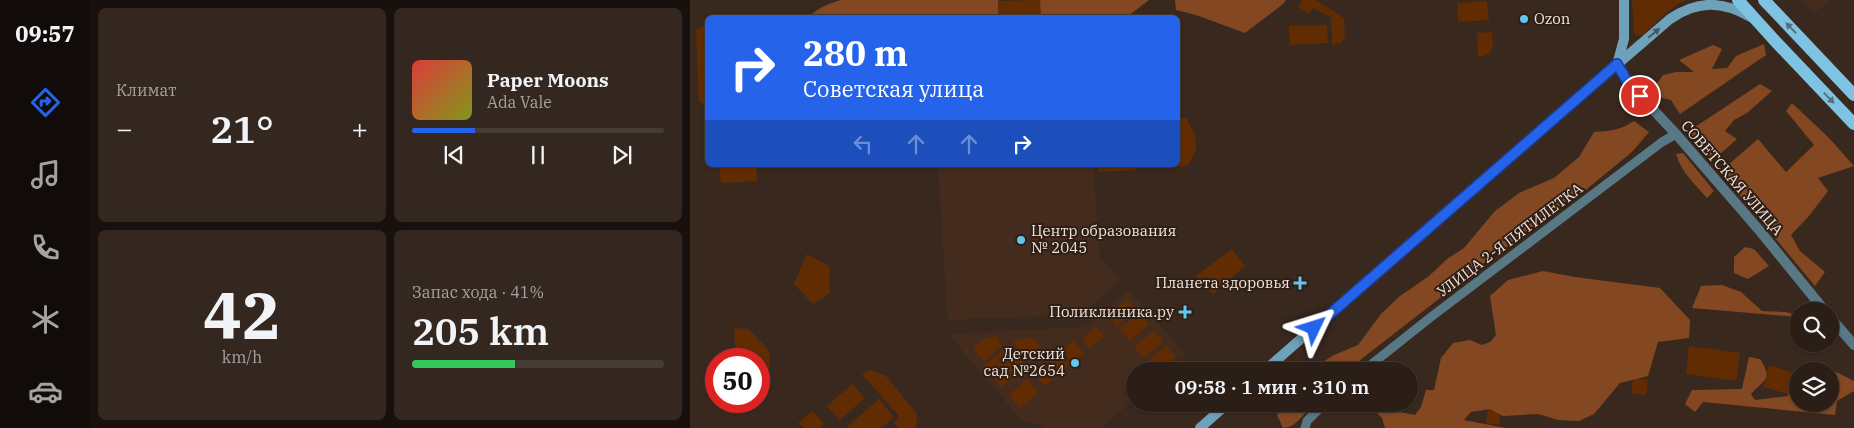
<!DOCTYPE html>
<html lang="ru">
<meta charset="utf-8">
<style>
body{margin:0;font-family:"IBM Plex Serif",serif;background:#33271f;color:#f1f3f6;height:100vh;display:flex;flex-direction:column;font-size:19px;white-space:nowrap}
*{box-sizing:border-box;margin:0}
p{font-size:16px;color:#a6a2a1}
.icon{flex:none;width:28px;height:28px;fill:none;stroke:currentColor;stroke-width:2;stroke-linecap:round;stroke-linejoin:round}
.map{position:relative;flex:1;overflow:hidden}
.side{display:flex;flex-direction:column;gap:8px;padding:8px;background:#18100c;width:600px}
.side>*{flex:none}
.guide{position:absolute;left:15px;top:15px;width:475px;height:152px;border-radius:8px;box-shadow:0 1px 4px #0004,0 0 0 1px #473c35;background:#2563eb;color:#fff;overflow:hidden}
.buttons{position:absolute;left:1099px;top:302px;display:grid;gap:10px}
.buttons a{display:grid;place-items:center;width:50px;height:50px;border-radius:50%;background:#2b1e16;box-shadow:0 1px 4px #0004,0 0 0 1px #473c35;font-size:25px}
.speed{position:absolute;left:15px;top:348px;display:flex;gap:10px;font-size:25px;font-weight:700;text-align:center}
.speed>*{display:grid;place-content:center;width:65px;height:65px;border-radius:50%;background:#2b1e16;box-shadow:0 1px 4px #0004,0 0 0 1px #473c35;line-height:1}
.speed .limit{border:8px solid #d22;background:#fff;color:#111}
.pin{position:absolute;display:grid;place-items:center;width:42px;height:42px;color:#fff;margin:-21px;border:2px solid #fff;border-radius:50%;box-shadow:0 1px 5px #0007}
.me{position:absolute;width:55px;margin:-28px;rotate:49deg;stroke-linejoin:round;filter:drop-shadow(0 0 4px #0008)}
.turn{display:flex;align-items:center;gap:18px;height:105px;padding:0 15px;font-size:22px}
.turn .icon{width:65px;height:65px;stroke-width:2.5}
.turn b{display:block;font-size:35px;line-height:42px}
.lanes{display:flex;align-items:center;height:48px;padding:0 15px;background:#0003;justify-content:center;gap:25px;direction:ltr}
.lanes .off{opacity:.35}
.big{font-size:38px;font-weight:600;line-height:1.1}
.side .card{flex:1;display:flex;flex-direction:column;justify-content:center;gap:8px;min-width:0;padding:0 18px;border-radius:8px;background:#33271f}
.side .dial{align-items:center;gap:0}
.dial b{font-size:65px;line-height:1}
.song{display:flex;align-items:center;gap:15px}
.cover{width:60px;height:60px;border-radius:8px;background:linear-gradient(135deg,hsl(0 70% 55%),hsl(70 70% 35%))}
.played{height:5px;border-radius:2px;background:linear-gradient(90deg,#2563eb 25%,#473c35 25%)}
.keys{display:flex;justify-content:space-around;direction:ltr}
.heat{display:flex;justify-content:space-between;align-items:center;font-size:28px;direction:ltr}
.charge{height:8px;border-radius:4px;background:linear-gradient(90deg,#34c759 41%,#473c35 0)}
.side .tiles{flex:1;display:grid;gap:8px;grid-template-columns:repeat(2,1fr)}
.trip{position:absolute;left:436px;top:362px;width:292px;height:50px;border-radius:25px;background:#2b1e16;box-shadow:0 1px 4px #0004,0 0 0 1px #473c35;font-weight:600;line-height:50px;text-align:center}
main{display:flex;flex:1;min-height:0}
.dock{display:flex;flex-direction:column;width:90px;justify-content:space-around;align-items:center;background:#110c09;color:#a6a2a1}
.dock .icon{width:35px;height:35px}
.dock .active{color:#2563eb}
.dock b{font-size:22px;color:#f1f3f6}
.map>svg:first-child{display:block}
.built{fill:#432c1e}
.green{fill:#622c03}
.forest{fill:#834821;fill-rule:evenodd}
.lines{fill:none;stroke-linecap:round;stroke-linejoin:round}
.minor{stroke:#587886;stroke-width:9}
.tertiary{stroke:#587886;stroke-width:10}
.secondary{stroke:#6ea2ba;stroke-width:10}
.primary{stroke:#7fc3e2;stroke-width:12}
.oneway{fill:#56707b}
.oneway2{fill:#4b595f}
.route-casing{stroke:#184099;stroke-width:12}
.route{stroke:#2563eb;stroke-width:9}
.poi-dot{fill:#64c5ee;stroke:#2e1e14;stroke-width:2}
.labels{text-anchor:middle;stroke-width:4;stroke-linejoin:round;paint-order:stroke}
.poi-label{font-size:15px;fill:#f0e5de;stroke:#2e1e14;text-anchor:end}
.street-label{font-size:15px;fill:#f0e5de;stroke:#2e1e14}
</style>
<main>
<nav class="dock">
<b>09:57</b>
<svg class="icon active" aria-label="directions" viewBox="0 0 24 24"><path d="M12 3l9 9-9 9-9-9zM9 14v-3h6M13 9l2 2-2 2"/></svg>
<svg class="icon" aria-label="music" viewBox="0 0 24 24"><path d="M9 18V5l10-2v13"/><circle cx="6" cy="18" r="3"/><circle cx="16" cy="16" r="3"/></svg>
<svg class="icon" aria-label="phone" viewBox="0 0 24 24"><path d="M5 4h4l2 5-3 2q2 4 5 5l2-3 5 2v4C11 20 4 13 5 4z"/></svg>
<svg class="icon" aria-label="climate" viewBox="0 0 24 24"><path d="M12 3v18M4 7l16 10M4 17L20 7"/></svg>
<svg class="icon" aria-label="car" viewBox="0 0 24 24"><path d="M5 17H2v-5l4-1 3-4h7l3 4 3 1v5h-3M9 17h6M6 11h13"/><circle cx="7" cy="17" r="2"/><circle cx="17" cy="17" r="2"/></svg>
</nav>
<section class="side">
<div class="tiles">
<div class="card"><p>Климат</p>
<div class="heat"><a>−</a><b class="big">21°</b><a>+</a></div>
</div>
<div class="card">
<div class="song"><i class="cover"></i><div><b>Paper Moons</b><p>Ada Vale</p></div></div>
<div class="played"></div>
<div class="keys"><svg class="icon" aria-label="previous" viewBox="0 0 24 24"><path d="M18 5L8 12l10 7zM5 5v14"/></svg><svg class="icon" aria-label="pause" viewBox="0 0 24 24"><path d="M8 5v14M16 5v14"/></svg><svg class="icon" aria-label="next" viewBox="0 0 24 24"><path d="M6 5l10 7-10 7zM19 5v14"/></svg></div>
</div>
<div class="card dial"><b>42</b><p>km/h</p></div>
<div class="card"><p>Запас хода · 41%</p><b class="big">205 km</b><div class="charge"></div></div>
</div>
</section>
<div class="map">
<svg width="1164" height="428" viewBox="0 0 1164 428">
<rect width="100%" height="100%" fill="#39281e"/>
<g class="built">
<path d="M 1111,0 L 1139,0 L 1124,14 Z"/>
<path d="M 248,165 L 403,165 L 410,256 L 430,280 L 392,314 L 259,320 L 257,315 Z"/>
<path d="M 439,290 L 496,355 L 477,371 L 445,371 L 445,399 L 411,428 L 355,428 L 352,425 L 332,421 L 258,334 L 396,327 Z"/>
</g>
<g class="green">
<path d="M 350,0 L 351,17 L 308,17 L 307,1 Z"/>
<path d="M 612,0 L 626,0 L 654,18 L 655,36 L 651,43 L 642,45 L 641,17 L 623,8 L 618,14 L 608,6 Z"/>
<path d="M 942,0 L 996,0 C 979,8 966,22 953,35 L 949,36 L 945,35 L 944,31 Z"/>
<path d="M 797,1 L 799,20 L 768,22 L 767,3 Z"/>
<path d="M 637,25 L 638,43 L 600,45 L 599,26 Z"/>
<path d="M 13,26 L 18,26 L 17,105 L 14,105 L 9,101 L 6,30 Z"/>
<path d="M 802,32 C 803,46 806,54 788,57 L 787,33 Z"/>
<path d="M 488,118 L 496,118 L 505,134 L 506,151 L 497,166 L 469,168 L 469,165 L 488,165 Z"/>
<path d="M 29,165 L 66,165 L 67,181 L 31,183 Z"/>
<path d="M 408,165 L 446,165 L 447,170 L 409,172 Z"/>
<path d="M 542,249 L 555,266 L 523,294 L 506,276 Z"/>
<path d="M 117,254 L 139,266 L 140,293 L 123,304 L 104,284 Z"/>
<path d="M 437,299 L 446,310 L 427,326 L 418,315 Z"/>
<path d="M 449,313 L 459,324 L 440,341 L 430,329 Z"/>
<path d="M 406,326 L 414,336 L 400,348 L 392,339 Z"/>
<path d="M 44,328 L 58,329 L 79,350 L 80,385 L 69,383 L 69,359 L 46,359 Z"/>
<path d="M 464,331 L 473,342 L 454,358 L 444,347 Z"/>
<path d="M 306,336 L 313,345 L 294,361 L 283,349 L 294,339 Z"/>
<path d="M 344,338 L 354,352 L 340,362 L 323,342 L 329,339 Z"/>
<path d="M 384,341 L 394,353 L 383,363 L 372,350 Z"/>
<path d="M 319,345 L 336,367 L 324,376 L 307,355 Z"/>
<path d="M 476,346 L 486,357 L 468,371 L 465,371 L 457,362 Z"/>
<path d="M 999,346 L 1050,353 L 1046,381 L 996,374 Z"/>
<path d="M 369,352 L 380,364 L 369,374 L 358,361 Z"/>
<path d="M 305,356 L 323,377 L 311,387 L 294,366 Z"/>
<path d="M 356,364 L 366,377 L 355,386 L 344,373 Z"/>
<path d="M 1079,365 L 1107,374 L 1102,395 L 1073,387 Z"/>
<path d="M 180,370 L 196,376 L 227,414 L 226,428 L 209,428 L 204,423 L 209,416 L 172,374 Z"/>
<path d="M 943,378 L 958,380 L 956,396 L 941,393 Z"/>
<path d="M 337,379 L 348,393 L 330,408 L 319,395 Z"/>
<path d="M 162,384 L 175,398 L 150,420 L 137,406 Z"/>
<path d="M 189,399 L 204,417 L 191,428 L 158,428 L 157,427 Z"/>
<path d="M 798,408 L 811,410 L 809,425 L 796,423 Z"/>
<path d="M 123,411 L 134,424 L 131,428 L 114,428 L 108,423 Z"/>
</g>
<g class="forest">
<path d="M 152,0 L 308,0 L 308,17 L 119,17 C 126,9 141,2 152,0 Z"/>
<path d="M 350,0 L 459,0 L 437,17 L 351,18 Z"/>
<path d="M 485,0 L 596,0 L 593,4 L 555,33 L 506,15 L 486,10 Z"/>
<path d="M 1074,44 L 1076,55 L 990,114 L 981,100 L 968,97 L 961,92 L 973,75 L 986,72 L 1004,72 L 989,60 L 1023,45 L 1032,49 L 1022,69 L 1037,68 L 1046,56 Z"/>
<path d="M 1070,84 L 1082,91 L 1057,113 L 1044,120 L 1035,131 L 1047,139 L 1021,162 L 999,131 Z"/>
<path d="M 1102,103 L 1139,138 L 1164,166 L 1128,178 L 1138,191 L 1119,216 L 1101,235 L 1110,251 L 1135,272 L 1125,286 L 1030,172 L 1068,139 L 1096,172 L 1124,145 L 1096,111 Z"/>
<path d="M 944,121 L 959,132 L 942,152 L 892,193 L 824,244 L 808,251 L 790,267 L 656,371 L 622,371 L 628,365 L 644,355 L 668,345 L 691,314 L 710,296 L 739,276 L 757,259 L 774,248 L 805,211 L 829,193 L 864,178 L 889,157 L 904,132 C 919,131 931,130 944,121 Z"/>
<path d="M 993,153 L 1024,191 L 1017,198 C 1005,184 991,172 986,154 Z"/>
<path d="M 1055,247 L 1064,249 L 1079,266 L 1058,279 L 1044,273 L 1044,257 Z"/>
<path d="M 853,271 L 885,277 L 970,288 L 1000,320 L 999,338 L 968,342 L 958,376 L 930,383 L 904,414 L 889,421 L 868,420 L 848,414 L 813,416 L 800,409 L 781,412 L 774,420 L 816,428 L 695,428 L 692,418 L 687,413 L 694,409 L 725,415 L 731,407 L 736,390 L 744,390 L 751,358 L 763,343 L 780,340 L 792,345 L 800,342 L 806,335 L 800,296 L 818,280 Z"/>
<path d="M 1032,285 L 1051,292 L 1072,311 L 1096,312 L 1107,315 L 1107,317 L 1002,308 L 1011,286 Z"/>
<path d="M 1059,357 L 1070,359 C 1083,379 1075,379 1061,394 L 1065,400 L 1098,396 C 1099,389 1099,379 1103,373 C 1116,353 1149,374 1164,381 L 1164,391 L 1147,401 L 1145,415 L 1013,402 L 1005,412 L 995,404 L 1002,390 L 1052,389 ZM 1108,371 L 1140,371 L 1140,404 L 1108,404 Z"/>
<path d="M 595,404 L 624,404 C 615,412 606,428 593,428 L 587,415 Z"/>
</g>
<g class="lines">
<g class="minor">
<path d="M 673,371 L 741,317 L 972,142 L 986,134"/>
<path d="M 615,428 L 617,421 L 634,404"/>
</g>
<g class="tertiary">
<path d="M 927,64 L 939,84 L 986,134 L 1069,230 L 1135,311"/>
<path d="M 1140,317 L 1164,345"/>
</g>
<g class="secondary">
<path d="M 928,61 L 934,39 L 934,0"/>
<path d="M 574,371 L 786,186 L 980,19 C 1008,0 1032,1 1061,17"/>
<path d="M 510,428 L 537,404"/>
</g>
<g class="primary">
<path d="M 1048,0 L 1086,42 L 1164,124"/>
<path d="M 1074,0 L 1164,95"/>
</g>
</g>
<defs><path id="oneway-solid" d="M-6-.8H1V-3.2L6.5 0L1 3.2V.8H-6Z" transform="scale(1.25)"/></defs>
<g class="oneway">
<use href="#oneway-solid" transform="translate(1101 28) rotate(-134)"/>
<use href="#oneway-solid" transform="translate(1139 98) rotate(46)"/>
</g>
<use class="oneway2" href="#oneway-solid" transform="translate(964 33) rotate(-40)"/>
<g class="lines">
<defs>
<path id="route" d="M 624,328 L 927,64 L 939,84 L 950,96"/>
</defs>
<use href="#route" class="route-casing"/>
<use href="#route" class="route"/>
</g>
<g class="poi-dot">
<circle cx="834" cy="19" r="5"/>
<circle cx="331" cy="240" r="5"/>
<path d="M607.5 275.5h5v5h5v5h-5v5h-5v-5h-5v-5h5z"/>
<path d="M492.5 304.5h5v5h5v5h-5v5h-5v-5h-5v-5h5z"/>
<circle cx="385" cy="363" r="5"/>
</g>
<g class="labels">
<g class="poi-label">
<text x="844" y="24" text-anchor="start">Ozon</text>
<text x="341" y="236" text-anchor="start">Центр образования<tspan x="341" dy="17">№ 2045</tspan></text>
<text x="600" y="288">Планета здоровья</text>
<text x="484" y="317">Поликлиника.ру</text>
<text x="375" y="359">Детский<tspan x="375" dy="17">сад №2654</tspan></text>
</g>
<g class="street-label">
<text transform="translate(1042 178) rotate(49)" y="5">СОВЕТСКАЯ УЛИЦА</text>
<text transform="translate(820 240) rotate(-37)" y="5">УЛИЦА 2-Я ПЯТИЛЕТКА</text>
</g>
</g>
</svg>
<div class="buttons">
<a><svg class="icon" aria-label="search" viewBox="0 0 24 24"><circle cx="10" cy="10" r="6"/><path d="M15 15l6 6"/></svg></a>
<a><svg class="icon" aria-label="layers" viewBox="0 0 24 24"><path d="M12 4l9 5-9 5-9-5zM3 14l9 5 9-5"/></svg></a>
</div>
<div class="speed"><div class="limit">50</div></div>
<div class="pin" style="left:950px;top:96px;background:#d93025"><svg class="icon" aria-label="arrive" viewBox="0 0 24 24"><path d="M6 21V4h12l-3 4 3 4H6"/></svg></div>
<svg class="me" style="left:624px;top:328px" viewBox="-20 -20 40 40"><path d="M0-17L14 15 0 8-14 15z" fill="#2563eb" stroke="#fff" stroke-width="4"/></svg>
<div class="trip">09:58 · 1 мин · 310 m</div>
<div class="guide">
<div class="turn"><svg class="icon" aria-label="right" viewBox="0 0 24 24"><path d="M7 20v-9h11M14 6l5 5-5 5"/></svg><div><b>280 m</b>Советская улица</div></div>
<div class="lanes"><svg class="icon off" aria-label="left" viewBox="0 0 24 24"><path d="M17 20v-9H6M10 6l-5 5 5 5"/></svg><svg class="icon off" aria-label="ahead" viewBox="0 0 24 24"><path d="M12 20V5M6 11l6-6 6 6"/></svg><svg class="icon off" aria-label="ahead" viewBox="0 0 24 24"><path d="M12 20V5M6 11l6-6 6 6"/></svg><svg class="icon" aria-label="right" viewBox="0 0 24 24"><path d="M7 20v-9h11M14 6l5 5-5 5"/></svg></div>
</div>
</div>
</main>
